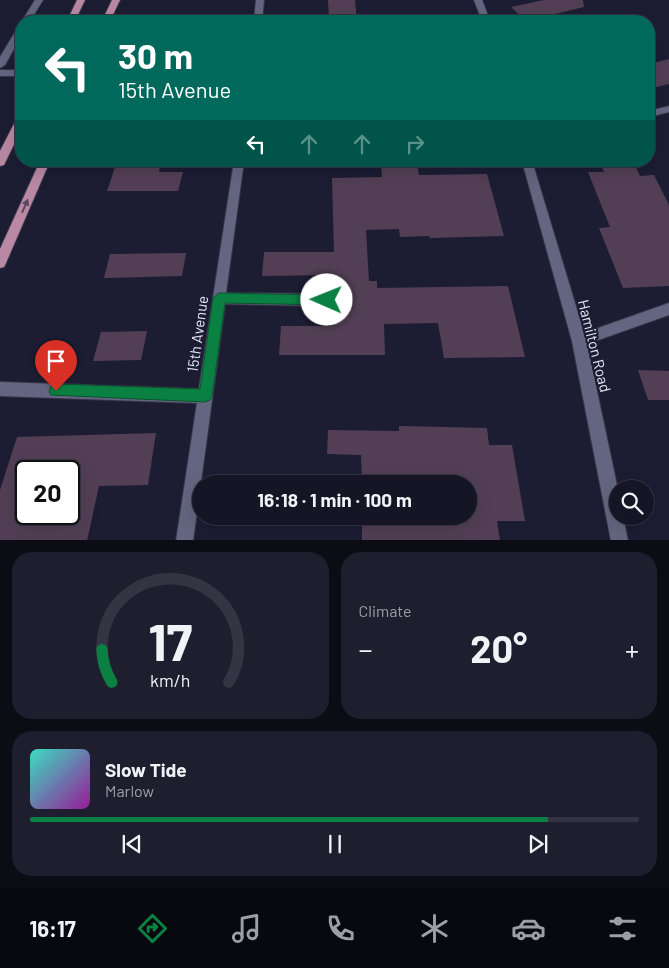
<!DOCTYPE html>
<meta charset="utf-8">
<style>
body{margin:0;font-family:Barlow,sans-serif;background:#1e1e2e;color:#f1f3f6;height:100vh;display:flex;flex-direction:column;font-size:19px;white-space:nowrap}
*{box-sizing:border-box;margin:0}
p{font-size:16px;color:#9d9fa7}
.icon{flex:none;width:28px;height:28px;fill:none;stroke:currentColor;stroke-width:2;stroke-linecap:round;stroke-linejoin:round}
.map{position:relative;height:540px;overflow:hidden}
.drawer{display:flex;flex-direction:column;gap:12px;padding:12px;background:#0c0c15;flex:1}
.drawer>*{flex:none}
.banner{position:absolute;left:15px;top:15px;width:640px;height:152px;border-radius:20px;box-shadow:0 5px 20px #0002,0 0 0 1px #343443;background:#00695c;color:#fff;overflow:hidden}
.buttons{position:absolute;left:609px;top:480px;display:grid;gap:10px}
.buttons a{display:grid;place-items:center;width:45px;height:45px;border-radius:50%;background:#151526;box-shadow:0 5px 20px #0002,0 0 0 1px #343443;font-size:25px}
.speed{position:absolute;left:15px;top:460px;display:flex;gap:10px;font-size:25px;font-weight:700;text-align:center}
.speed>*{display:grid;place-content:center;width:65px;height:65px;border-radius:50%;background:#151526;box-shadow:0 5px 20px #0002,0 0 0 1px #343443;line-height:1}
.speed .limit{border:2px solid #111;border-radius:8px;background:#fff;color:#111}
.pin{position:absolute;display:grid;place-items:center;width:42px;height:42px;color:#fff;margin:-51px -21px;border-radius:50% 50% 50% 0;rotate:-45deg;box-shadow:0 0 5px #0007}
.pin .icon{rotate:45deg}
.me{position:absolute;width:55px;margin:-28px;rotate:271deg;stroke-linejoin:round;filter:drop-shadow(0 0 4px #0008)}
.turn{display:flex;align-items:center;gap:18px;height:105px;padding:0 20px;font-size:22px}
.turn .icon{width:65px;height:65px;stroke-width:2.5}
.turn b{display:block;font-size:35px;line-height:42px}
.lanes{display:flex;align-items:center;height:48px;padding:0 20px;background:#0003;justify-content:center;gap:25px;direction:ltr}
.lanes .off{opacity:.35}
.big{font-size:38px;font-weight:700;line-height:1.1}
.drawer .tile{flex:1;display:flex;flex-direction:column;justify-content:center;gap:8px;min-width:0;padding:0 18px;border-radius:20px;background:#1e1e2e}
.drawer .dial{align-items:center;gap:0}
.dial svg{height:130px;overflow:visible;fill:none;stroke:#343443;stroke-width:7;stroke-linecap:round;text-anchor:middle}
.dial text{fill:#f1f3f6;stroke:none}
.song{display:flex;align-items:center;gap:15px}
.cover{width:60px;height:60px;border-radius:8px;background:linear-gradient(135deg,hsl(170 70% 55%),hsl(300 70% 35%))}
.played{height:5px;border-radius:2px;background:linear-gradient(90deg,#0b8043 85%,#343443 85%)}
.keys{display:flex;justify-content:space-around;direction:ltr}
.heat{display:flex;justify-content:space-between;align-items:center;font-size:28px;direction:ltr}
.drawer .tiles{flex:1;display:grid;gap:12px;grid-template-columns:1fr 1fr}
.tile:last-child{grid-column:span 2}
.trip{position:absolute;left:192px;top:475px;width:285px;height:50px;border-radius:25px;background:#151526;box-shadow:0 5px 20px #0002,0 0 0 1px #343443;font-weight:700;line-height:50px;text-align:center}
.tab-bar{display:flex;height:80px;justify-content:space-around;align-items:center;background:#08080f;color:#9d9fa7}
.tab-bar .icon{width:35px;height:35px}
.tab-bar .on{color:#0b8043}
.tab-bar b{font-size:22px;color:#f1f3f6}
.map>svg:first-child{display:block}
.building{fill:#523f55;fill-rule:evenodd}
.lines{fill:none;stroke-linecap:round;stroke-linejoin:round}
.minor-casing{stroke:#38374a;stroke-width:2}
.major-casing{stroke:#38374a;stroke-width:2}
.minor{fill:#646681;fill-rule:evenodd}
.major{fill:#b989a3;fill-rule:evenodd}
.oneway{fill:#5b4860}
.route{fill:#0b8043;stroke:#07532c}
.labels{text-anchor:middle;stroke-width:4.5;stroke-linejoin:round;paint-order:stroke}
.street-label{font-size:15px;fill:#e4e6f6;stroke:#1c1c33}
</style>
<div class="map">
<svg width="669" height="541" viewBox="0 0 669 541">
<rect width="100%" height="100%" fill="#1c1c33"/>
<g class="building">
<path d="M 328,0 L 355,0 L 357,21 L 329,21 Z"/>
<path d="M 544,0 L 583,0 L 584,7 L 526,21 L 511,7 Z"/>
<path d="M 669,59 L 669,84 L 649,89 L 649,64 Z"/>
<path d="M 117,161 L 161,161 L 159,172 L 183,172 L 178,191 L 107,191 Z"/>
<path d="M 599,161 L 633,161 L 640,176 L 654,175 L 669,205 L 669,286 L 623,288 L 599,228 L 610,227 L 588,172 L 604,172 Z"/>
<path d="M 381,163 L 417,163 L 419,175 L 487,174 L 504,236 L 430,238 L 429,236 L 400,237 L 399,229 L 366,230 L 369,281 L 377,281 L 377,288 L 508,286 L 525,357 L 444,358 L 438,323 L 384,324 L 385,355 L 279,355 L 281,326 L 333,326 L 334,275 L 262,276 L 264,252 L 334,252 L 332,178 L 382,177 Z"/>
<path d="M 186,253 L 182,276 L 104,278 L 110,254 Z"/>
<path d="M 147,331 L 141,360 L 93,361 L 101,332 Z"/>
<path d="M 638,370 L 669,371 L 669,400 L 648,400 Z"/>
<path d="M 399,426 L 487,428 L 489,445 L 512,445 L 525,521 L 497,521 L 500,541 L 362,541 L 362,516 L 469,516 L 469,484 L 362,484 L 361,455 L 327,454 L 328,430 L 399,431 Z"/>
<path d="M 156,433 L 148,485 L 99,486 L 87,541 L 0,541 L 0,490 L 17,437 ZM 26,471 L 69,471 L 69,514 L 26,514 Z"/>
</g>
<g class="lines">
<defs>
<g id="minor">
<path d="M 35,0 L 43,0 L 30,21 L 22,21 Z"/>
<path d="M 256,0 L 264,0 L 262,21 L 254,21 Z"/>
<path d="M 474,0 L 482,0 L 490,21 L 482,21 Z"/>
<path d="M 21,26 L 21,36 L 5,65 L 0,68 L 0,57 L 17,29 Z"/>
<rect x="0" y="70" width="21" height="6"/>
<path d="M 669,106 L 669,112 L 649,117 L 649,111 Z"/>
<path d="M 234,161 L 244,161 L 226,293 L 327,294 L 332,296 L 333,300 L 332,304 L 327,306 L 225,304 L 193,541 L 176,541 L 197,403 L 0,396 L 0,382 L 199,389 Z"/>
<path d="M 522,161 L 532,161 L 584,333 L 669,303 L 669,315 L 587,344 L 618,490 L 618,516 L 623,516 L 628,541 L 611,541 L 572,341 Z"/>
</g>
<g id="major">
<path d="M 77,0 L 85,0 L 75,21 L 67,21 Z"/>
<path d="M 112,0 L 120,0 L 110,21 L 102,21 Z"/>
<path d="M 21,117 L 21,130 L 4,165 L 0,166 L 0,151 L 16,120 Z"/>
<path d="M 40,161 L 50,161 L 6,263 L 4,267 L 0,268 L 0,249 Z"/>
</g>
</defs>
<use href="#minor" class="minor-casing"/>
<use href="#major" class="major-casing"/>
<use href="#minor" class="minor"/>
<use href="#major" class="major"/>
</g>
<defs><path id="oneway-solid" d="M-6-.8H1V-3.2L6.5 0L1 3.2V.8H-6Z" transform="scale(1.25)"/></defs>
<use class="oneway" href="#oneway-solid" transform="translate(25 206) rotate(-66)"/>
<path class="route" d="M 219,293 L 327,295 L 333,300 L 327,305 L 225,303 L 212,396 L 210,400 L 205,402 L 51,395 L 49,391 L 51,386 L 56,384 L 200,389 L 213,298 Z"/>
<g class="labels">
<g class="street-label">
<text transform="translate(198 334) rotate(-82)" y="5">15th Avenue</text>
<text transform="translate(594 346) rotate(76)" y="5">Hamilton Road</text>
</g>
</g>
</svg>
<div class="buttons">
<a><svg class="icon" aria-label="search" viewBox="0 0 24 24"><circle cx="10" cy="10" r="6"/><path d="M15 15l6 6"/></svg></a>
</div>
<div class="speed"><div class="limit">20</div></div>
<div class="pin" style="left:56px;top:391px;background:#d93025"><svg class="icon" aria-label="arrive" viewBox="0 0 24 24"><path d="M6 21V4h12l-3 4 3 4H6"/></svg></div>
<svg class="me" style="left:327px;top:300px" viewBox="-20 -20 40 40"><circle r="19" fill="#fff"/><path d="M0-13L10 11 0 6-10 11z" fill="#0b8043"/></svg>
<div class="trip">16:18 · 1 min · 100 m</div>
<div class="banner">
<div class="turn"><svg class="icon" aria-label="left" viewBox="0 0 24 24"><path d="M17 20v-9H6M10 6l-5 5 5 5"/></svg><div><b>30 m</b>15th Avenue</div></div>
<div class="lanes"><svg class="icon" aria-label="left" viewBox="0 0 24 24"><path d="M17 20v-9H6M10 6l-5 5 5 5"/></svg><svg class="icon off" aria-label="ahead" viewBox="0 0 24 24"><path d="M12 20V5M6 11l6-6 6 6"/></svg><svg class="icon off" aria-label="ahead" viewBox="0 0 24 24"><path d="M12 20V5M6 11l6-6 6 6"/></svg><svg class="icon off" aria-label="right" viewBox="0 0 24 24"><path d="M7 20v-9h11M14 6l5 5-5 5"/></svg></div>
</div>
</div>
<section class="drawer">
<div class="tiles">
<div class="tile dial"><svg viewBox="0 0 100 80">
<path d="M14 69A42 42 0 1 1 86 69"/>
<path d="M14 69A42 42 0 0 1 8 49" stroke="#0b8043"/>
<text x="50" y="56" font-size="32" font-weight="700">17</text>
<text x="50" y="72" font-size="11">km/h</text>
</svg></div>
<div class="tile"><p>Climate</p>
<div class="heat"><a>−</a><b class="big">20°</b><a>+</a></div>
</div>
<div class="tile">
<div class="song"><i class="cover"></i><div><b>Slow Tide</b><p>Marlow</p></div></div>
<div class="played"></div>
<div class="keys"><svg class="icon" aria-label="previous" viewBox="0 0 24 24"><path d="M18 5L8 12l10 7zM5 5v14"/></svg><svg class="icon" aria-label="pause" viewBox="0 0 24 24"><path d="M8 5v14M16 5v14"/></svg><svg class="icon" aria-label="next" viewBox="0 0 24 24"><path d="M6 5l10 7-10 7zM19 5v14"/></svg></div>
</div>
</div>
</section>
<nav class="tab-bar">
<b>16:17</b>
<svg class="icon on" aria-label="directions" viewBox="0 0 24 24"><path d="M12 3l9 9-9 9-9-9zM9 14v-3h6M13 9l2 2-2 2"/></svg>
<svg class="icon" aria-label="music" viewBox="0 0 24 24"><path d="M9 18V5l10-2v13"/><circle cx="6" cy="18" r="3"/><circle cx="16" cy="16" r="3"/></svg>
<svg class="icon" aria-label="phone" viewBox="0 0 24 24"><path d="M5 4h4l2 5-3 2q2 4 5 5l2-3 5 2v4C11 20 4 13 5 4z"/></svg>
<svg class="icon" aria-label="climate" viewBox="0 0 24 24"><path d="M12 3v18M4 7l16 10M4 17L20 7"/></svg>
<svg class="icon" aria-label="car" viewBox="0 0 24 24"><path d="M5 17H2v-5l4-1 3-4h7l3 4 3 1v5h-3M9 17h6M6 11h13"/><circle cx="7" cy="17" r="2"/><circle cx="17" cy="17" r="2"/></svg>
<svg class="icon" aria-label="filters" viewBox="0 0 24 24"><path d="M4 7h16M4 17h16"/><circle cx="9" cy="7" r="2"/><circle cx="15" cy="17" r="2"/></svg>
</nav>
